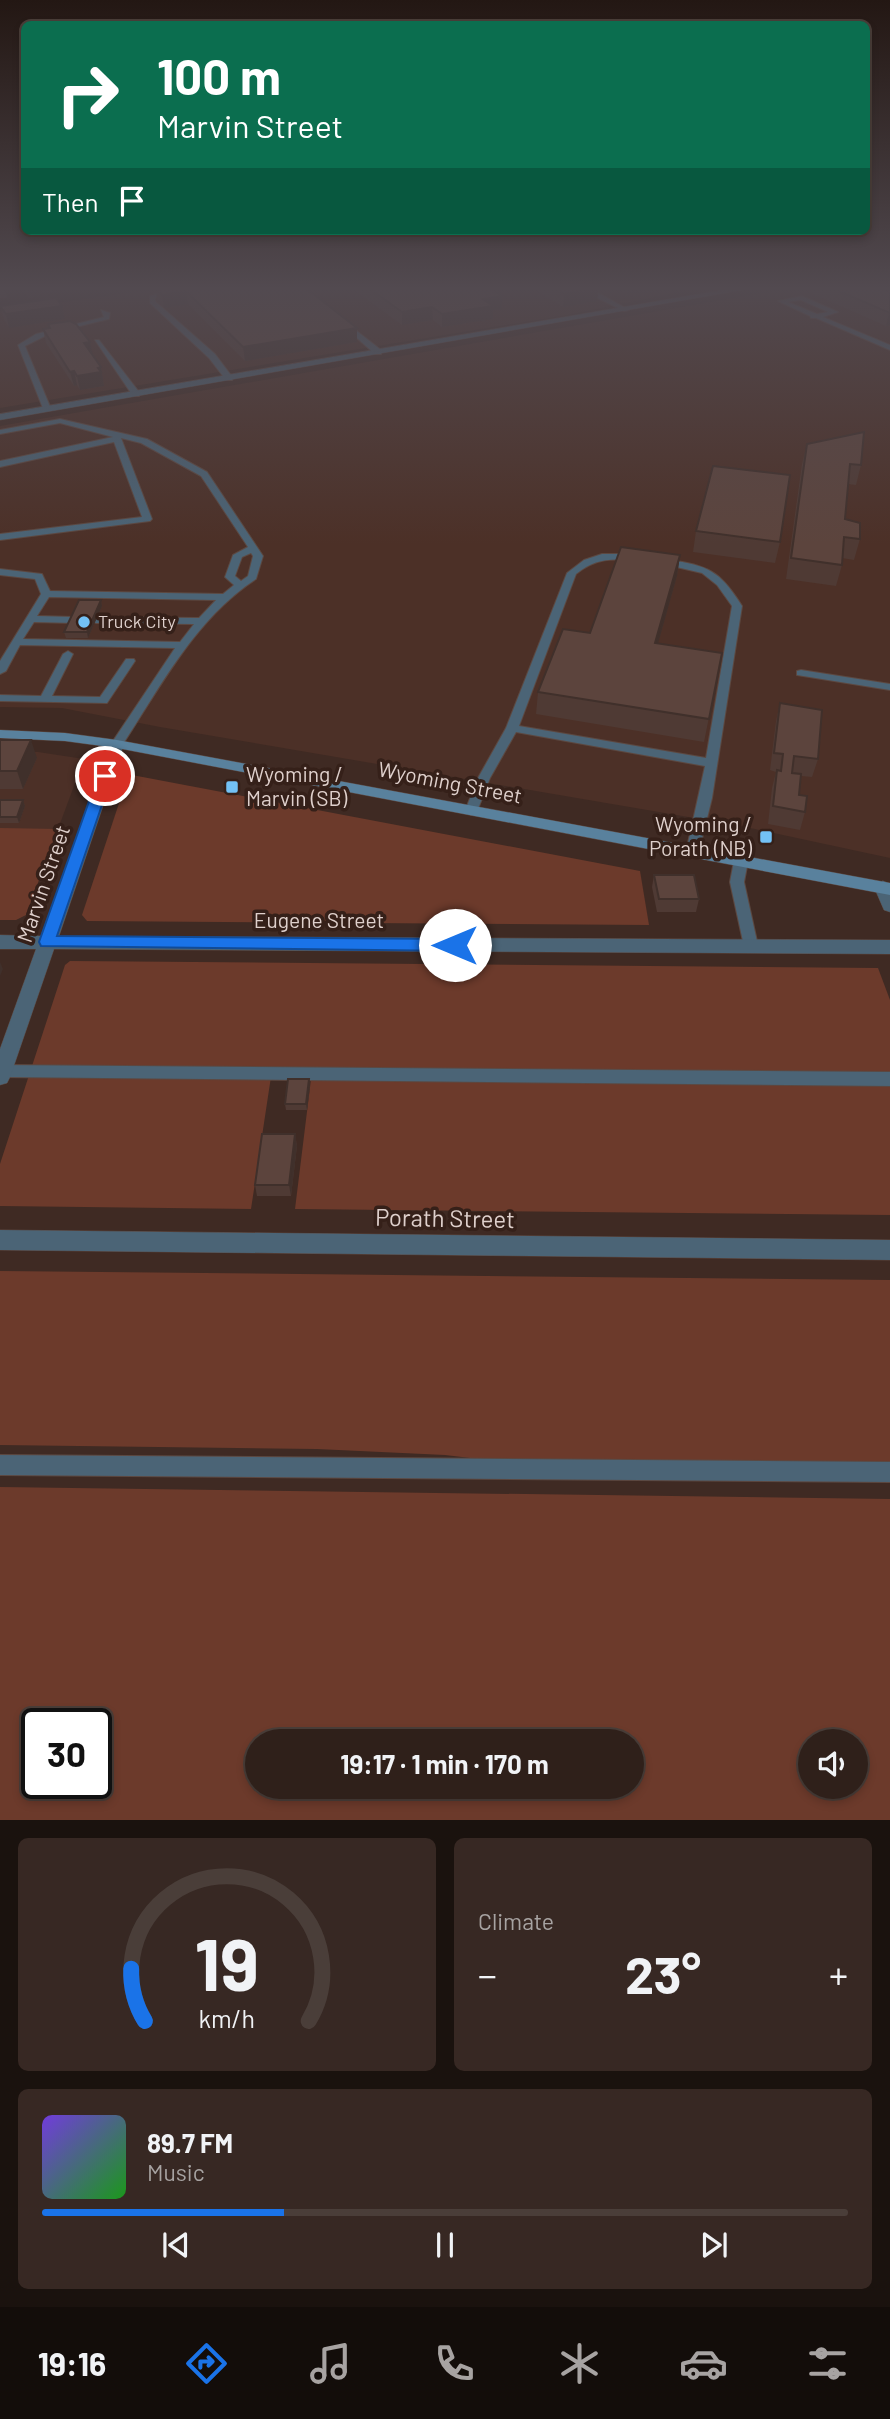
<!DOCTYPE html>
<meta charset="utf-8">
<style>
body{margin:0;font-family:Barlow,sans-serif;background:#372823;color:#f1f3f6;height:100vh;display:flex;flex-direction:column;font-size:26px;white-space:nowrap}
*{box-sizing:border-box;margin:0}
p{font-size:23px;color:#a7a3a2}
.icon{flex:none;width:38px;height:38px;fill:none;stroke:currentColor;stroke-width:2;stroke-linecap:round;stroke-linejoin:round}
.map{position:relative;height:1820px;overflow:hidden}
.panel{display:flex;flex-direction:column;gap:18px;padding:18px;background:#1a120e;flex:1}
.panel>*{flex:none}
.hud{position:absolute;left:21px;top:21px;width:849px;height:214px;border-radius:10px;box-shadow:0 4px 10px #0003,0 0 0 2px #4a3e39;background:#0b6e4f;color:#fff;overflow:hidden}
.tools{position:absolute;left:798px;top:1729px;display:grid;gap:14px}
.tools a{display:grid;place-items:center;width:70px;height:70px;border-radius:50%;background:#2f201a;box-shadow:0 4px 10px #0003,0 0 0 2px #4a3e39;font-size:35px}
.speed{position:absolute;left:21px;top:1708px;display:flex;gap:14px;font-size:35px;font-weight:700;text-align:center}
.speed>*{display:grid;place-content:center;width:91px;height:91px;border-radius:50%;background:#2f201a;box-shadow:0 4px 10px #0003,0 0 0 2px #4a3e39;line-height:1}
.speed .limit{border:4px solid #111;border-radius:10px;background:#fff;color:#111}
.pin{position:absolute;display:grid;place-items:center;width:60px;height:60px;color:#fff;margin:-30px;border:4px solid #fff;border-radius:50%;box-shadow:0 2px 7px #0007}
.me{position:absolute;width:77px;margin:-38px;rotate:270deg;stroke-linejoin:round;filter:drop-shadow(0 0 5px #0008)}
.turn{display:flex;align-items:center;gap:24px;height:147px;padding:0 21px;font-size:32px}
.turn .icon{width:91px;height:91px;stroke-width:2.5}
.turn b{display:block;font-size:49px;line-height:60px}
.then{display:flex;align-items:center;height:66px;padding:0 21px;background:#0003;gap:14px;font-size:26px}
.big{font-size:52px;font-weight:700;line-height:1.1}
.panel .tile{flex:1;display:flex;flex-direction:column;justify-content:center;gap:10px;min-width:0;padding:0 24px;border-radius:10px;background:#372823}
.panel .dial{align-items:center;gap:0}
.dial svg{height:182px;overflow:visible;fill:none;stroke:#4a3e39;stroke-width:7;stroke-linecap:round;text-anchor:middle}
.dial text{fill:#f1f3f6;stroke:none}
.song{display:flex;align-items:center;gap:21px}
.cover{width:84px;height:84px;border-radius:10px;background:linear-gradient(135deg,hsl(260 70% 55%),hsl(120 70% 35%))}
.played{height:7px;border-radius:4px;background:linear-gradient(90deg,#1a73e8 30%,#4a3e39 30%)}
.keys{display:flex;justify-content:space-around;direction:ltr}
.heat{display:flex;justify-content:space-between;align-items:center;font-size:38px;direction:ltr}
.panel .tiles{flex:1;display:grid;gap:18px;grid-template-columns:1fr 1fr}
.tile:last-child{grid-column:span 2}
.trip{position:absolute;left:245px;top:1729px;width:399px;height:70px;border-radius:35px;background:#2f201a;box-shadow:0 4px 10px #0003,0 0 0 2px #4a3e39;font-weight:700;line-height:70px;text-align:center}
.menu{display:flex;height:112px;justify-content:space-around;align-items:center;background:#130d0a;color:#a7a3a2}
.menu .icon{width:49px;height:49px}
.menu .on{color:#1a73e8}
.menu b{font-size:32px;color:#f1f3f6}
.map>svg:first-child{display:block}
.built{fill:#4c3027}
.green{fill:#6c3a2b;fill-rule:evenodd}
.lines{fill:none;stroke-linecap:round;stroke-linejoin:round}
.service-casing{stroke:#5c4841;stroke-width:2}
.minor-casing{stroke:#5c4841;stroke-width:1}
.secondary-casing{stroke:#5c4841;stroke-width:1}
.service{fill:#4b6476;fill-rule:evenodd}
.minor{fill:#4b6476;fill-rule:evenodd}
.secondary{fill:#59819d;fill-rule:evenodd}
.wall{fill:#4f3a34}
.shaded-wall{fill:#40302b}
.building{fill:#5c443d;stroke:#40302b;stroke-width:2}
.route{fill:#1a73e8;stroke:#114b97;stroke-width:2}
.poi-dot{fill:#73c1f5;stroke:#352019;stroke-width:2.5}
.labels{text-anchor:middle;stroke-width:7;stroke-linejoin:round;paint-order:stroke}
.far-poi-label{font-size:18px;fill:#dfd0cc;stroke:#352019;text-anchor:start}
.poi-label{font-size:21px;fill:#dfd0cc;stroke:#352019;text-anchor:start}
.street-label{font-size:21px;fill:#dfd0cc;stroke:#352019}
.near-street-label{font-size:24px;fill:#dfd0cc;stroke:#352019}
</style>
<div class="map">
<svg width="890" height="1821" viewBox="0 0 890 1821">
<rect width="100%" height="100%" fill="#3f2a23"/>
<g class="built">
<path d="M 155,289 L 694,289 L 567,315 L 0,408 L 0,311 Z"/>
<path d="M 785,289 L 890,289 L 890,858 L 741,826 L 160,727 L 62,708 L 0,707 L 0,426 Z"/>
<path d="M 0,752 L 38,752 L 84,759 L 58,829 L 0,829 Z"/>
</g>
<g class="green">
<path d="M 132,775 L 640,871 L 649,925 L 87,921 L 82,915 L 128,776 Z"/>
<path d="M 0,828 L 58,829 L 26,915 L 16,920 L 0,920 Z"/>
<path d="M 70,961 L 878,968 L 890,1000 L 890,1215 L 295,1209 L 312,1071 L 272,1070 L 251,1209 L 0,1206 L 0,1164 L 65,965 Z"/>
<path d="M 0,1271 L 890,1280 L 890,1465 L 529,1465 L 445,1455 L 317,1449 L 0,1445 Z"/>
<path d="M 0,1487 L 890,1499 L 890,1820 L 0,1820 ZM 37,1724 L 96,1724 L 96,1783 L 37,1783 ZM 632,1741 L 632,1787 L 257,1787 L 257,1741 ZM 856,1741 L 856,1787 L 810,1787 L 810,1741 Z"/>
</g>
<g class="lines">
<defs>
<g id="service">
<path d="M 171,289 L 183,289 L 155,298 L 156,302 L 215,354 L 233,378 L 232,380 L 226,380 L 209,358 L 150,303 L 150,296 Z"/>
<path d="M 579,289 L 597,292 L 629,310 L 624,311 Z"/>
<path d="M 802,296 L 838,312 L 823,317 L 890,345 L 890,350 L 816,318 L 811,318 L 810,316 L 778,301 ZM 801,300 L 828,312 L 817,314 L 788,302 Z"/>
<path d="M 101,310 L 110,313 L 109,319 L 51,333 L 25,346 L 51,409 L 44,411 L 18,345 L 36,334 L 104,317 Z"/>
<path d="M 340,321 L 344,321 L 381,350 L 381,354 L 375,354 L 340,323 Z"/>
<path d="M 95,340 L 99,340 L 139,392 L 139,396 L 133,396 Z"/>
<path d="M 60,419 L 147,439 L 207,472 L 263,556 L 256,579 C 195,619 161,686 121,747 L 117,748 L 111,744 L 175,648 L 20,645 L 6,671 L 0,674 L 0,661 L 41,594 L 35,579 L 0,575 L 0,569 L 42,574 L 50,591 L 223,594 L 234,585 L 225,577 L 233,555 L 248,547 L 201,476 L 141,443 L 121,438 L 152,519 L 150,521 L 0,540 L 0,534 L 142,517 L 114,442 L 0,467 L 0,461 L 113,437 L 60,423 L 0,434 L 0,430 ZM 251,553 L 253,556 L 248,576 L 241,581 L 235,576 L 242,557 ZM 49,597 L 216,600 L 199,618 L 96,617 L 91,620 L 96,623 L 194,624 L 180,642 L 23,639 L 34,622 L 74,623 L 79,620 L 74,617 L 37,616 Z"/>
<path d="M 602,554 L 627,554 L 642,558 L 637,561 C 612,558 596,558 576,574 L 519,726 L 706,758 L 732,606 L 717,585 L 702,573 L 655,562 C 662,558 668,560 676,561 C 712,566 723,576 742,606 L 712,798 L 698,855 L 688,855 L 686,852 L 705,766 L 516,732 L 490,778 L 476,814 L 471,815 L 465,811 L 478,778 L 506,728 L 567,573 L 584,560 Z"/>
<path d="M 68,651 L 73,654 L 52,696 L 100,697 L 126,659 L 134,659 L 135,661 L 107,703 L 0,701 L 0,695 L 41,696 L 63,654 Z"/>
<path d="M 801,670 L 890,684 L 890,690 L 797,675 L 797,671 Z"/>
<path d="M 741,856 L 748,861 L 744,882 L 758,946 L 756,950 L 746,950 L 744,946 L 730,882 L 734,861 Z"/>
<path d="M 0,1065 L 890,1072 L 890,1086 L 0,1077 Z"/>
<path d="M 0,1455 L 890,1462 L 890,1482 L 0,1475 Z"/>
</g>
<g id="minor">
<path d="M 728,289 L 748,289 L 0,420 L 0,414 Z"/>
<path d="M 117,740 L 124,744 L 59,936 L 890,940 L 890,954 L 54,949 L 10,1077 L 7,1083 L 0,1085 L 0,1049 L 36,949 L 0,949 L 0,935 L 41,936 L 110,744 Z"/>
<path d="M 883,881 L 890,884 L 890,912 L 884,910 L 874,887 Z"/>
<path d="M 0,1230 L 890,1240 L 890,1260 L 0,1250 Z"/>
</g>
<path id="secondary" d="M 0,730 L 65,733 L 117,740 L 890,883 L 890,895 L 117,748 L 65,741 L 0,738 Z"/>
</defs>
<use href="#service" class="service-casing"/>
<use href="#minor" class="minor-casing"/>
<use href="#secondary" class="secondary-casing"/>
<use href="#service" class="service"/>
<use href="#minor" class="minor"/>
<use href="#secondary" class="secondary"/>
</g>
<g class="wall">
<path d="M 0,289 L 5,289 L 7,298 L 0,298 Z"/>
<path d="M 23,289 L 39,289 L 40,296 L 29,298 Z"/>
<path d="M 156,289 L 307,289 L 357,328 L 357,342 L 245,361 L 188,304 L 164,308 L 157,301 Z"/>
<path d="M 353,289 L 491,289 L 502,296 L 502,309 L 493,310 L 493,319 L 442,327 L 433,320 L 402,325 Z"/>
<path d="M 534,289 L 598,289 L 597,301 L 563,307 Z"/>
<path d="M 618,289 L 661,289 L 661,291 L 627,294 Z"/>
<path d="M 808,289 L 883,289 L 890,292 L 890,325 L 886,326 L 811,293 L 811,291 Z"/>
<path d="M 0,306 L 65,319 L 9,328 L 4,319 Z"/>
<path d="M 48,324 L 93,356 L 101,367 L 104,386 L 80,390 L 77,385 L 74,386 L 46,343 L 43,329 L 49,328 Z"/>
<path d="M 807,444 L 861,465 L 856,485 L 848,484 L 845,519 L 860,539 L 854,560 L 842,558 L 842,565 L 836,586 L 786,579 L 802,464 Z"/>
<path d="M 696,531 L 780,542 L 775,563 L 693,552 Z"/>
<path d="M 680,555 L 677,576 L 658,643 L 722,653 L 704,742 L 536,714 L 538,692 L 590,633 Z"/>
<path d="M 101,600 L 102,606 L 88,638 L 66,638 L 64,632 Z"/>
<path d="M 780,703 L 818,759 L 812,777 L 801,776 L 799,795 L 805,812 L 800,830 L 768,824 L 772,788 L 776,772 L 770,770 L 776,721 Z"/>
<path d="M 0,740 L 37,758 L 23,789 L 0,789 Z"/>
<path d="M 0,800 L 23,800 L 25,806 L 19,823 L 0,823 Z"/>
<path d="M 654,875 L 699,899 L 696,912 L 657,912 L 652,887 Z"/>
<path d="M 309,1079 L 310,1085 L 307,1110 L 286,1110 L 285,1104 Z"/>
<path d="M 295,1134 L 297,1146 L 291,1196 L 257,1196 L 255,1185 Z"/>
</g>
<g class="shaded-wall">
<path d="M 27,289 L 39,289 L 40,296 L 29,298 Z"/>
<path d="M 43,289 L 57,289 L 57,292 L 44,294 Z"/>
<path d="M 62,289 L 74,289 L 74,290 L 62,292 Z"/>
<path d="M 593,289 L 598,289 L 597,301 L 563,307 L 564,294 Z"/>
<path d="M 628,289 L 661,289 L 661,291 L 627,294 Z"/>
<path d="M 186,291 L 188,304 L 164,308 L 162,295 Z"/>
<path d="M 502,296 L 502,309 L 493,310 L 493,319 L 442,327 L 442,314 L 483,299 Z"/>
<path d="M 62,306 L 65,319 L 9,328 L 6,314 Z"/>
<path d="M 432,307 L 433,320 L 402,325 L 402,312 Z"/>
<path d="M 889,313 L 890,313 L 890,325 L 886,326 Z"/>
<path d="M 357,328 L 357,342 L 245,361 L 243,347 Z"/>
<path d="M 90,342 L 93,356 L 84,343 Z"/>
<path d="M 101,367 L 104,386 L 80,390 L 77,376 Z"/>
<path d="M 74,371 L 77,385 L 74,386 L 70,372 Z"/>
<path d="M 680,555 L 677,576 L 652,665 L 655,643 Z"/>
<path d="M 101,600 L 102,606 L 88,638 L 87,632 Z"/>
<path d="M 31,740 L 37,758 L 23,789 L 17,771 Z"/>
<path d="M 23,800 L 25,806 L 19,823 L 17,817 Z"/>
<path d="M 0,962 L 3,969 L 0,976 Z"/>
<path d="M 309,1079 L 310,1085 L 307,1110 L 306,1104 Z"/>
<path d="M 295,1134 L 297,1146 L 291,1196 L 289,1185 Z"/>
</g>
<g class="building">
<path d="M 157,289 L 307,289 L 357,328 L 243,347 L 186,291 L 162,295 Z"/>
<path d="M 370,289 L 491,289 L 502,296 L 483,299 L 493,306 L 442,314 L 432,307 L 402,312 Z"/>
<path d="M 556,289 L 593,289 L 564,294 Z"/>
<path d="M 834,289 L 883,289 L 890,292 L 890,313 Z"/>
<path d="M 56,298 L 62,306 L 6,314 L 0,306 Z"/>
<path d="M 70,321 L 76,324 L 90,342 L 84,343 L 101,367 L 98,368 L 101,372 L 77,376 L 74,371 L 70,372 L 43,329 L 50,328 L 48,324 Z"/>
<path d="M 864,432 L 861,465 L 850,464 L 845,519 L 860,523 L 860,539 L 844,537 L 842,565 L 791,558 L 807,444 Z"/>
<path d="M 713,466 L 790,475 L 780,542 L 696,531 Z"/>
<path d="M 621,547 L 680,555 L 655,643 L 722,653 L 709,719 L 538,692 L 563,629 L 590,633 Z"/>
<path d="M 79,600 L 101,600 L 87,632 L 64,632 Z"/>
<path d="M 780,703 L 822,710 L 818,759 L 794,756 L 792,773 L 801,774 L 799,795 L 807,796 L 805,812 L 773,806 L 777,770 L 781,771 L 783,754 L 774,753 Z"/>
<path d="M 0,740 L 31,740 L 17,771 L 0,771 Z"/>
<path d="M 0,800 L 23,800 L 17,817 L 0,817 Z"/>
<path d="M 654,875 L 694,875 L 699,899 L 659,899 Z"/>
<path d="M 288,1079 L 309,1079 L 306,1104 L 285,1104 Z"/>
<path d="M 262,1134 L 295,1134 L 289,1185 L 255,1185 Z"/>
</g>
<linearGradient id="sky" x2="0" y2="1"><stop stop-color="#231713"/><stop offset="0.53" stop-color="#524a50"/><stop offset="1" stop-color="#524a50" stop-opacity="0"/></linearGradient>
<rect width="890" height="544" fill="url(#sky)"/>
<path class="route" d="M 105,772 L 112,776 L 57,936 L 455,939 L 463,945 L 455,951 L 41,946 L 39,942 L 98,776 Z"/>
<g class="poi-dot">
<circle cx="84" cy="622" r="7"/>
<rect x="225" y="780" width="14" height="14" rx="3.5"/>
<rect x="759" y="830" width="14" height="14" rx="3.5"/>
</g>
<g class="labels">
<g class="far-poi-label">
<text x="98" y="628">Truck City</text>
</g>
<g class="poi-label">
<text x="246" y="782">Wyoming /<tspan x="246" dy="24">Marvin (SB)</tspan></text>
<text x="752" y="832" text-anchor="end">Wyoming /<tspan x="752" dy="24">Porath (NB)</tspan></text>
</g>
<g class="street-label">
<text transform="translate(450 783) rotate(11)" y="7">Wyoming Street</text>
<text transform="translate(44 884) rotate(-71)" y="7">Marvin Street</text>
<text x="319" y="928">Eugene Street</text>
</g>
<g class="near-street-label">
<text transform="translate(445 1219) rotate(1)" y="8">Porath Street</text>
</g>
</g>
</svg>
<div class="tools">
<a><svg class="icon" aria-label="sound" viewBox="0 0 24 24"><path d="M4 9h4l5-4v14l-5-4H4zM17 9q2 3 0 6"/></svg></a>
</div>
<div class="speed"><div class="limit">30</div></div>
<div class="pin" style="left:105px;top:776px;background:#d93025"><svg class="icon" aria-label="arrive" viewBox="0 0 24 24"><path d="M6 21V4h12l-3 4 3 4H6"/></svg></div>
<svg class="me" style="left:455px;top:945px" viewBox="-20 -20 40 40"><circle r="19" fill="#fff"/><path d="M0-13L10 11 0 6-10 11z" fill="#1a73e8"/></svg>
<div class="trip">19:17 · 1 min · 170 m</div>
<div class="hud">
<div class="turn"><svg class="icon" aria-label="right" viewBox="0 0 24 24"><path d="M7 20v-9h11M14 6l5 5-5 5"/></svg><div><b>100 m</b>Marvin Street</div></div>
<div class="then">Then<svg class="icon" aria-label="arrive" viewBox="0 0 24 24"><path d="M6 21V4h12l-3 4 3 4H6"/></svg></div>
</div>
</div>
<section class="panel">
<div class="tiles">
<div class="tile dial"><svg viewBox="0 0 100 80">
<path d="M14 69A42 42 0 1 1 86 69"/>
<path d="M14 69A42 42 0 0 1 8 46" stroke="#1a73e8"/>
<text x="50" y="56" font-size="32" font-weight="700">19</text>
<text x="50" y="72" font-size="11">km/h</text>
</svg></div>
<div class="tile"><p>Climate</p>
<div class="heat"><a>−</a><b class="big">23°</b><a>+</a></div>
</div>
<div class="tile">
<div class="song"><i class="cover"></i><div><b>89.7 FM</b><p>Music</p></div></div>
<div class="played"></div>
<div class="keys"><svg class="icon" aria-label="previous" viewBox="0 0 24 24"><path d="M18 5L8 12l10 7zM5 5v14"/></svg><svg class="icon" aria-label="pause" viewBox="0 0 24 24"><path d="M8 5v14M16 5v14"/></svg><svg class="icon" aria-label="next" viewBox="0 0 24 24"><path d="M6 5l10 7-10 7zM19 5v14"/></svg></div>
</div>
</div>
</section>
<nav class="menu">
<b>19:16</b>
<svg class="icon on" aria-label="directions" viewBox="0 0 24 24"><path d="M12 3l9 9-9 9-9-9zM9 14v-3h6M13 9l2 2-2 2"/></svg>
<svg class="icon" aria-label="music" viewBox="0 0 24 24"><path d="M9 18V5l10-2v13"/><circle cx="6" cy="18" r="3"/><circle cx="16" cy="16" r="3"/></svg>
<svg class="icon" aria-label="phone" viewBox="0 0 24 24"><path d="M5 4h4l2 5-3 2q2 4 5 5l2-3 5 2v4C11 20 4 13 5 4z"/></svg>
<svg class="icon" aria-label="climate" viewBox="0 0 24 24"><path d="M12 3v18M4 7l16 10M4 17L20 7"/></svg>
<svg class="icon" aria-label="car" viewBox="0 0 24 24"><path d="M5 17H2v-5l4-1 3-4h7l3 4 3 1v5h-3M9 17h6M6 11h13"/><circle cx="7" cy="17" r="2"/><circle cx="17" cy="17" r="2"/></svg>
<svg class="icon" aria-label="filters" viewBox="0 0 24 24"><path d="M4 7h16M4 17h16"/><circle cx="9" cy="7" r="2"/><circle cx="15" cy="17" r="2"/></svg>
</nav>
